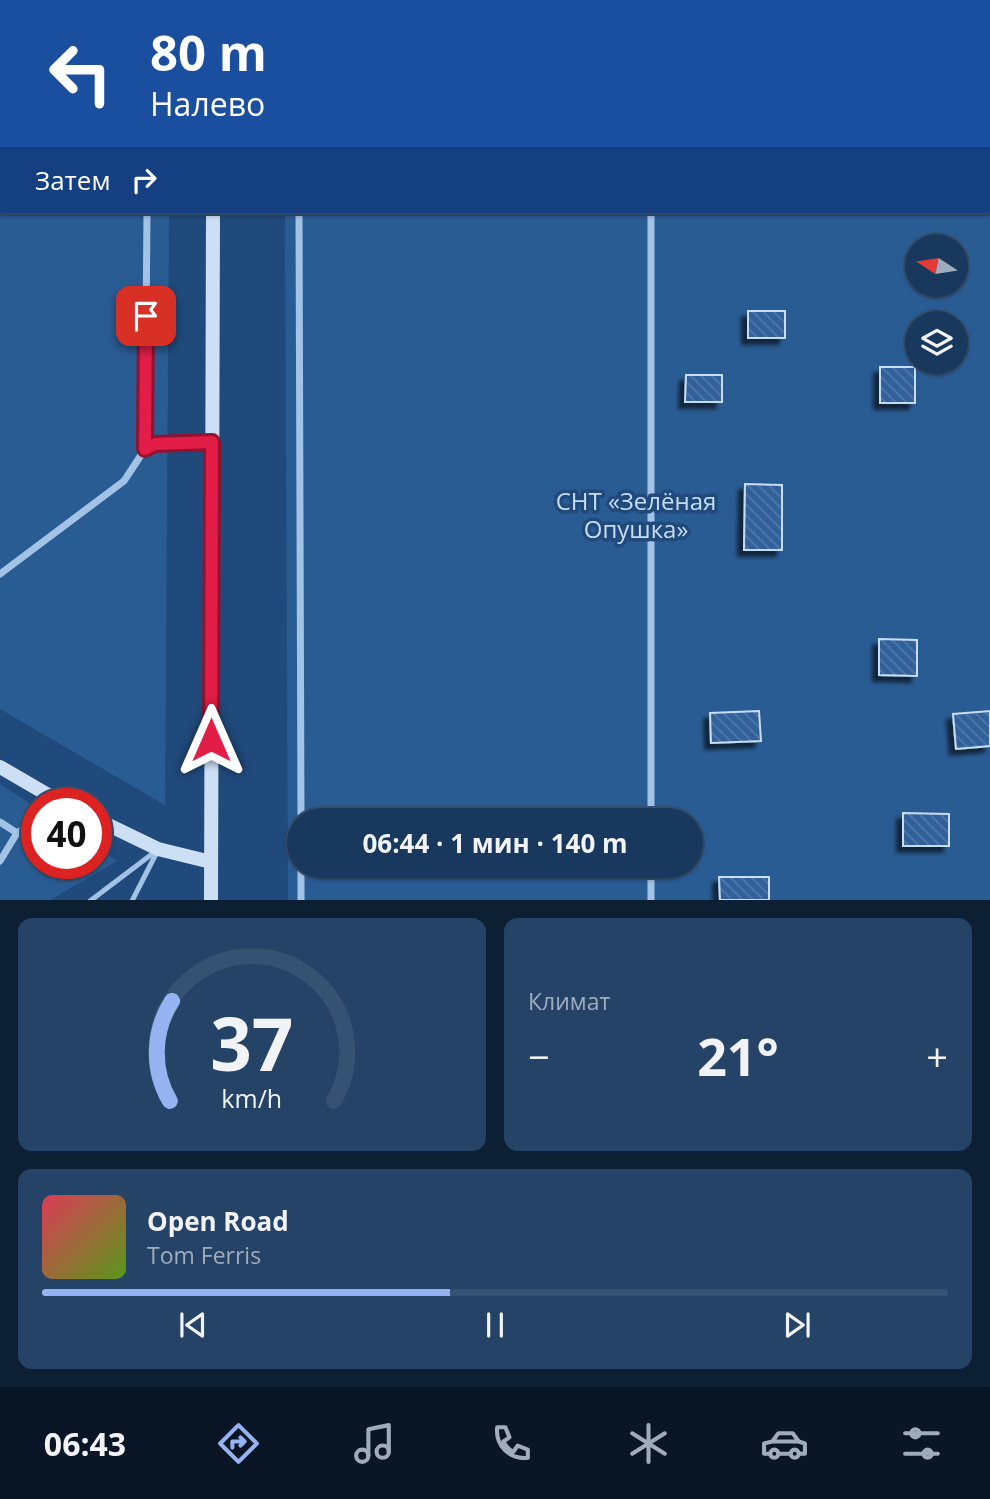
<!DOCTYPE html>
<html lang="ru">
<meta charset="utf-8">
<style>
body{margin:0;font-family:"Open Sans",sans-serif;background:#254366;color:#f1f3f6;height:100vh;display:flex;flex-direction:column;font-size:26px;white-space:nowrap}
*{box-sizing:border-box;margin:0}
p{font-size:23px;color:#9facbc}
.icon{flex:none;width:38px;height:38px;fill:none;stroke:currentColor;stroke-width:2;stroke-linecap:round;stroke-linejoin:round}
.map{position:relative;height:900px;overflow:hidden}
.side{display:flex;flex-direction:column;gap:18px;padding:18px;background:#0d1f33;flex:1}
.side>*{flex:none}
.hud{position:absolute;left:0px;top:0px;width:990px;height:214px;box-shadow:0 2px 5px #0004,0 0 0 2px #365272;background:#1a4fa0;color:#fff;overflow:hidden}
.needle{width:46px;rotate:282deg}
.buttons{position:absolute;left:905px;top:234px;display:grid;gap:14px}
.buttons a{display:grid;place-items:center;width:63px;height:63px;border-radius:50%;background:#18385d;box-shadow:0 2px 5px #0004,0 0 0 2px #365272;font-size:35px}
.speed{position:absolute;left:21px;top:788px;display:flex;gap:14px;font-size:35px;font-weight:700;text-align:center}
.speed>*{display:grid;place-content:center;width:91px;height:91px;border-radius:50%;background:#18385d;box-shadow:0 2px 5px #0004,0 0 0 2px #365272;line-height:1}
.speed .limit{border:10px solid #d22;background:#fff;color:#111}
.pin{position:absolute;display:grid;place-items:center;width:60px;height:60px;color:#fff;margin:-30px;border-radius:14px;box-shadow:0 4px 10px #0006}
.me{position:absolute;width:77px;margin:-38px;rotate:0deg;stroke-linejoin:round;filter:drop-shadow(0 0 5px #0008)}
.turn{display:flex;align-items:center;gap:24px;height:147px;padding:0 35px;font-size:32px}
.turn .icon{width:91px;height:91px;stroke-width:2.5}
.turn b{display:block;font-size:49px;line-height:60px}
.then{display:flex;align-items:center;height:66px;padding:0 35px;background:#0003;gap:14px;font-size:26px}
.big{font-size:52px;font-weight:700;line-height:1.1}
.side .widget{flex:1;display:flex;flex-direction:column;justify-content:center;gap:10px;min-width:0;padding:0 24px;border-radius:14px;background:#254366}
.side .dial{align-items:center;gap:0}
.dial svg{height:182px;overflow:visible;fill:none;stroke:#365272;stroke-width:7;stroke-linecap:round;text-anchor:middle}
.dial text{fill:#f1f3f6;stroke:none}
.song{display:flex;align-items:center;gap:21px}
.cover{width:84px;height:84px;border-radius:10px;background:linear-gradient(135deg,hsl(350 70% 55%),hsl(90 70% 35%))}
.played{height:7px;border-radius:4px;background:linear-gradient(90deg,#95b2f1 45%,#365272 45%)}
.keys{display:flex;justify-content:space-around;direction:ltr}
.heat{display:flex;justify-content:space-between;align-items:center;font-size:38px;direction:ltr}
.side .tiles{flex:1;display:grid;gap:18px;grid-template-columns:1fr 1fr}
.widget:last-child{grid-column:span 2}
.trip{position:absolute;left:287px;top:808px;width:416px;height:70px;border-radius:35px;background:#18385d;box-shadow:0 2px 5px #0004,0 0 0 2px #365272;font-weight:700;line-height:70px;text-align:center}
.tab-bar{display:flex;height:112px;justify-content:space-around;align-items:center;background:#0a1625;color:#9facbc}
.tab-bar .icon{width:49px;height:49px}
.tab-bar .selected{color:#95b2f1}
.tab-bar b{font-size:32px;color:#f1f3f6}
.map>svg:first-child{display:block}
.garden{fill:#2a5c94;fill-rule:evenodd}
.building{fill:url(#building-back-hatch);stroke:#c6ddf5;stroke-width:2;filter:url(#shadow)}
.lines{fill:none;stroke-linecap:round;stroke-linejoin:round}
.lane{stroke:#a3c3e6;stroke-width:5}
.street{stroke:#a3c3e6;stroke-width:7}
.secondary{stroke:#cddff5;stroke-width:14}
.route-casing{stroke:#92132f;stroke-width:18}
.route{stroke:#e11d48;stroke-width:12}
.labels{text-anchor:middle;stroke-width:7;stroke-linejoin:round;paint-order:stroke}
.park-label{font-size:24px;fill:#c6ddf5;stroke:#204a7c}
</style>
<div class="map">
<svg width="990" height="901" viewBox="0 0 990 901">
<defs>
<pattern id="building-back-hatch" width="6" height="6" patternUnits="userSpaceOnUse" patternTransform="scale(1.75)"><rect width="6" height="6" fill="#30619a"/><path d="M-1 5l2 2M0 0l6 6M5-1l2 2" fill="none" stroke="#4f79a9"/></pattern>
<filter id="shadow"><feDropShadow dx="-6" dy="6" stdDeviation="2" flood-color="#0009"/></filter>
</defs>
<rect width="100%" height="100%" fill="#204a7c"/>
<g class="garden">
<path d="M 0,0 L 169,0 L 2,2 L 2,212 L 169,212 L 165,805 L 0,709 Z"/>
<path d="M 284,0 L 990,0 L 990,900 L 288,900 L 285,212 L 989,212 L 989,2 ZM 917,247 L 956,247 L 956,285 L 917,285 ZM 917,324 L 956,324 L 956,362 L 917,362 ZM 299,821 L 691,821 L 691,866 L 299,866 Z"/>
<path d="M 0,784 L 37,808 L 37,863 L 96,863 L 96,847 L 117,861 L 50,900 L 0,900 Z"/>
</g>
<g class="building">
<rect x="748" y="311" width="37" height="27"/>
<rect x="880" y="367" width="35" height="36"/>
<path d="M 686,375 L 722,375 L 722,402 L 685,402 Z"/>
<path d="M 745,484 L 782,485 L 782,550 L 744,550 Z"/>
<path d="M 879,639 L 917,640 L 917,676 L 879,675 Z"/>
<path d="M 759,711 L 761,741 L 711,743 L 710,713 Z"/>
<path d="M 990,711 L 990,746 L 956,749 L 953,714 Z"/>
<path d="M 903,813 L 949,814 L 949,846 L 903,846 Z"/>
<path d="M 719,877 L 769,877 L 769,900 L 720,900 Z"/>
</g>
<g class="lines">
<g class="lane">
<path d="M 90,901 L 156,851"/>
<path d="M 132,901 L 157,852"/>
</g>
<g class="street">
<path d="M 298,0 L 298,2"/>
<path d="M 147,2 L 147,0"/>
<path d="M 652,2 L 652,0"/>
<path d="M 989,166 L 990,166"/>
<path d="M 299,212 L 301,821"/>
<path d="M 145,449 L 155,445 L 212,442"/>
<path d="M 0,574 L 124,481 L 145,449 L 147,212"/>
<path d="M 651,821 L 651,212"/>
<path d="M 0,822 L 17,833"/>
<path d="M 0,861 L 17,833 L 37,820"/>
<path d="M 301,866 L 301,901"/>
<path d="M 651,866 L 651,901"/>
</g>
<g class="secondary">
<path d="M 214,2 L 214,0"/>
<path d="M 0,767 L 62,803"/>
<path d="M 96,819 L 158,849 L 211,862"/>
<path d="M 211,901 L 213,212"/>
</g>
</g>
<g class="lines">
<defs>
<path id="route" d="M 146,316 L 145,449 L 155,444 L 212,442 L 211,740"/>
</defs>
<use href="#route" class="route-casing"/>
<use href="#route" class="route"/>
</g>
<g class="labels">
<g class="park-label">
<text x="636" y="510">СНТ «Зелёная<tspan x="636" dy="28">Опушка»</tspan></text>
</g>
</g>
</svg>
<div class="buttons">
<a><svg class="needle" viewBox="-14 -14 28 28"><path d="M0-13l5 13h-10z" fill="#e53935"/><path d="M0 13l5-13h-10z" fill="#9facbc"/></svg></a>
<a><svg class="icon" aria-label="layers" viewBox="0 0 24 24"><path d="M12 4l9 5-9 5-9-5zM3 14l9 5 9-5"/></svg></a>
</div>
<div class="speed"><div class="limit">40</div></div>
<div class="pin" style="left:146px;top:316px;background:#d93025"><svg class="icon" aria-label="arrive" viewBox="0 0 24 24"><path d="M6 21V4h12l-3 4 3 4H6"/></svg></div>
<svg class="me" style="left:211px;top:740px" viewBox="-20 -20 40 40"><path d="M0-17L14 15 0 8-14 15z" fill="#e11d48" stroke="#fff" stroke-width="4"/></svg>
<div class="trip">06:44 · 1 мин · 140 m</div>
<div class="hud">
<div class="turn"><svg class="icon" aria-label="left" viewBox="0 0 24 24"><path d="M17 20v-9H6M10 6l-5 5 5 5"/></svg><div><b>80 m</b>Налево</div></div>
<div class="then">Затем<svg class="icon" aria-label="right" viewBox="0 0 24 24"><path d="M7 20v-9h11M14 6l5 5-5 5"/></svg></div>
</div>
</div>
<section class="side">
<div class="tiles">
<div class="widget dial"><svg viewBox="0 0 100 80">
<path d="M14 69A42 42 0 1 1 86 69"/>
<path d="M14 69A42 42 0 0 1 15 25" stroke="#95b2f1"/>
<text x="50" y="56" font-size="32" font-weight="700">37</text>
<text x="50" y="72" font-size="11">km/h</text>
</svg></div>
<div class="widget"><p>Климат</p>
<div class="heat"><a>−</a><b class="big">21°</b><a>+</a></div>
</div>
<div class="widget">
<div class="song"><i class="cover"></i><div><b>Open Road</b><p>Tom Ferris</p></div></div>
<div class="played"></div>
<div class="keys"><svg class="icon" aria-label="previous" viewBox="0 0 24 24"><path d="M18 5L8 12l10 7zM5 5v14"/></svg><svg class="icon" aria-label="pause" viewBox="0 0 24 24"><path d="M8 5v14M16 5v14"/></svg><svg class="icon" aria-label="next" viewBox="0 0 24 24"><path d="M6 5l10 7-10 7zM19 5v14"/></svg></div>
</div>
</div>
</section>
<nav class="tab-bar">
<b>06:43</b>
<svg class="icon selected" aria-label="directions" viewBox="0 0 24 24"><path d="M12 3l9 9-9 9-9-9zM9 14v-3h6M13 9l2 2-2 2"/></svg>
<svg class="icon" aria-label="music" viewBox="0 0 24 24"><path d="M9 18V5l10-2v13"/><circle cx="6" cy="18" r="3"/><circle cx="16" cy="16" r="3"/></svg>
<svg class="icon" aria-label="phone" viewBox="0 0 24 24"><path d="M5 4h4l2 5-3 2q2 4 5 5l2-3 5 2v4C11 20 4 13 5 4z"/></svg>
<svg class="icon" aria-label="climate" viewBox="0 0 24 24"><path d="M12 3v18M4 7l16 10M4 17L20 7"/></svg>
<svg class="icon" aria-label="car" viewBox="0 0 24 24"><path d="M5 17H2v-5l4-1 3-4h7l3 4 3 1v5h-3M9 17h6M6 11h13"/><circle cx="7" cy="17" r="2"/><circle cx="17" cy="17" r="2"/></svg>
<svg class="icon" aria-label="filters" viewBox="0 0 24 24"><path d="M4 7h16M4 17h16"/><circle cx="9" cy="7" r="2"/><circle cx="15" cy="17" r="2"/></svg>
</nav>
